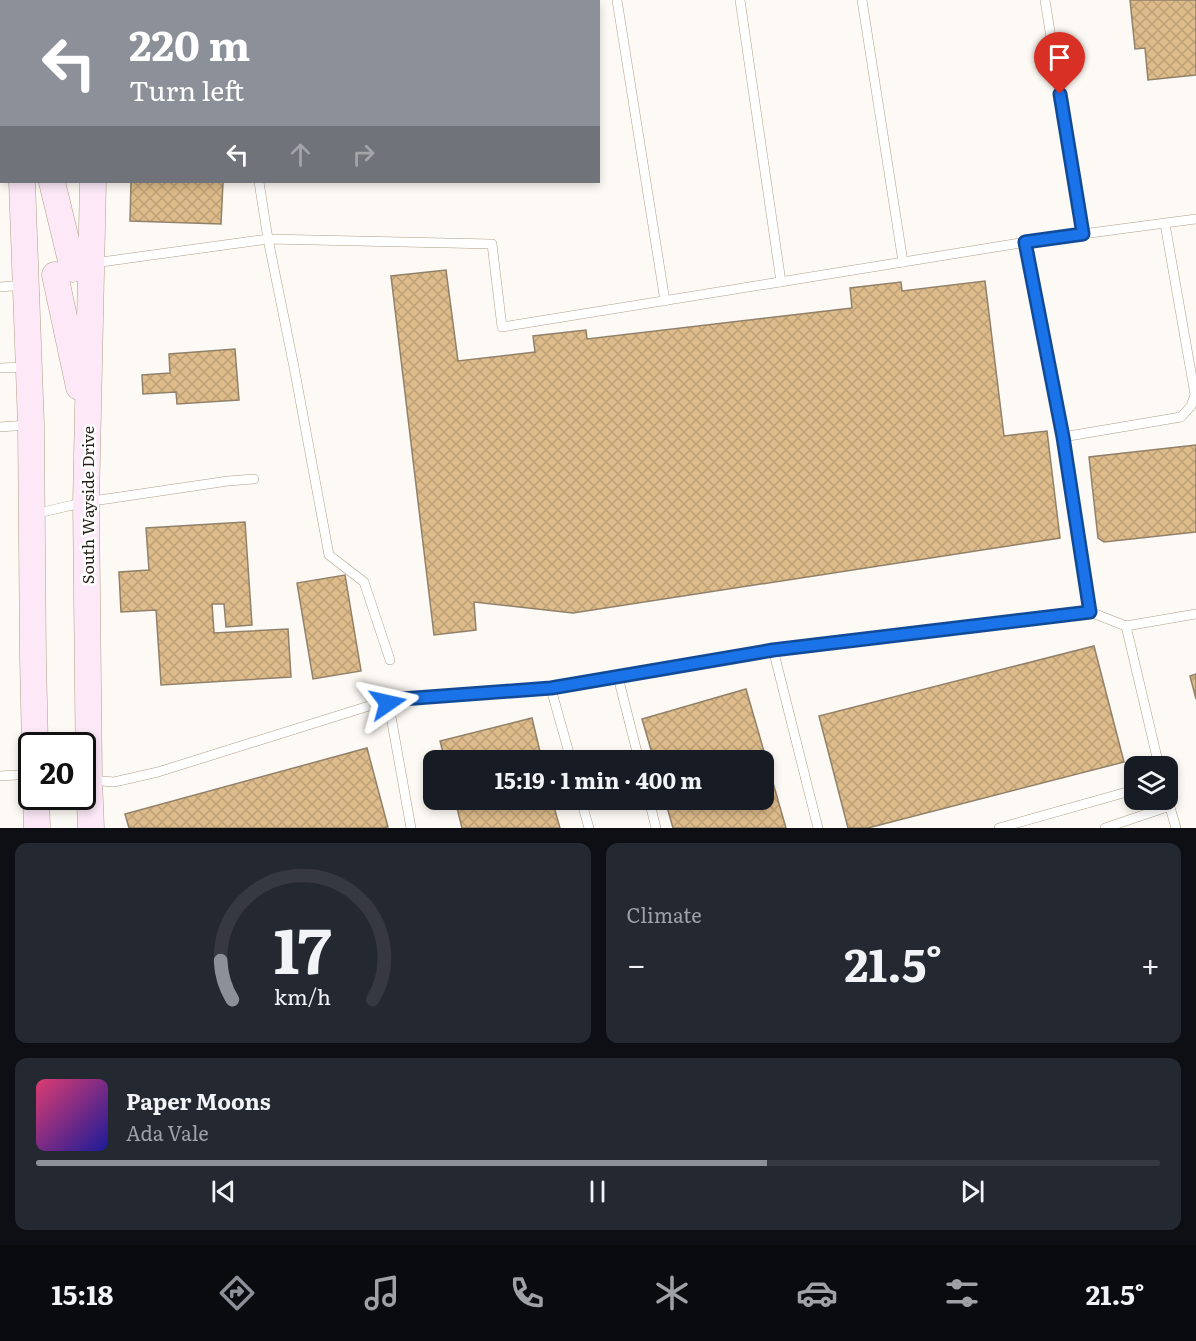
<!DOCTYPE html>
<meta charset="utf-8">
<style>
body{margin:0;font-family:Literata,serif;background:#242831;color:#f1f3f6;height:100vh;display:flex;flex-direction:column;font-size:22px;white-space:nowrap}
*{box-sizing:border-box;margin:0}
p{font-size:20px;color:#9ea1a6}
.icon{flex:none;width:33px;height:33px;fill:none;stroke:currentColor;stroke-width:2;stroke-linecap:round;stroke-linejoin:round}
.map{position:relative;height:828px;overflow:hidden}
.drawer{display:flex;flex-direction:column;gap:15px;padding:15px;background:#0d0f14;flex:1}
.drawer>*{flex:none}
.guide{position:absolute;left:0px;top:0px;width:600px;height:183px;box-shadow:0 3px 9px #0003;background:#8c9099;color:#fff;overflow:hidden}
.buttons{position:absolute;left:1124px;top:756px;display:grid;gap:12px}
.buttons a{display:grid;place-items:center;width:54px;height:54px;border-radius:12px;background:#171b24;box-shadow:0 3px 9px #0003;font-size:30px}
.speed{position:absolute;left:18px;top:732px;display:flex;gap:12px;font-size:30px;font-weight:700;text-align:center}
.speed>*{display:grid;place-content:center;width:78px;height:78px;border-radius:50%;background:#171b24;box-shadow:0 3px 9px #0003;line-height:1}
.speed .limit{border:3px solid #111;border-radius:9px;background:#fff;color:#111}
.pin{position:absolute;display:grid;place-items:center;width:51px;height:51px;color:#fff;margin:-62px -26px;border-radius:50% 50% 50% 0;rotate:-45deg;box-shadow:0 0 6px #0007}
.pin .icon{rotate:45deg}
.me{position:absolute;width:66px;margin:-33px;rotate:79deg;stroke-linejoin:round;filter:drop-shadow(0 0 4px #0008)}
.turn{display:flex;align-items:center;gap:21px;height:126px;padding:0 30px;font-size:27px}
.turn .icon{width:78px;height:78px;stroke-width:2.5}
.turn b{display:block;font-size:42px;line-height:51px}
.lanes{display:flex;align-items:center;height:57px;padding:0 30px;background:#0003;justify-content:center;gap:30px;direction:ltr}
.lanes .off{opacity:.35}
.big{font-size:45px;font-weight:700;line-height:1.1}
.drawer .card{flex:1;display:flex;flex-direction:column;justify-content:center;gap:9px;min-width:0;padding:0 21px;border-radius:12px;background:#242831}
.drawer .dial{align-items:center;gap:0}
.dial svg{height:156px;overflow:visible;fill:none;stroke:#363941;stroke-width:7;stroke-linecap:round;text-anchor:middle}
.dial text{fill:#f1f3f6;stroke:none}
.song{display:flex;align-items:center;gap:18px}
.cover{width:72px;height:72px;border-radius:9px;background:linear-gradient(135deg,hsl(340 70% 55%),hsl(240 70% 35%))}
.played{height:6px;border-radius:3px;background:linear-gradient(90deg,#8c9099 65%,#363941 65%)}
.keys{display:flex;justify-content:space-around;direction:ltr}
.heat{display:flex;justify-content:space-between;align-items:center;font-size:33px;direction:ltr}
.drawer .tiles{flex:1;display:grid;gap:15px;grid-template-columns:1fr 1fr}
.card:last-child{grid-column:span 2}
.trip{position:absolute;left:423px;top:750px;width:351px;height:60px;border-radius:12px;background:#171b24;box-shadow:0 3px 9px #0003;font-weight:700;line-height:60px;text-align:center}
.menu{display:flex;height:96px;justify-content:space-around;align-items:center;background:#090b0e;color:#9ea1a6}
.menu .icon{width:42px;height:42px}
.menu .selected{color:#8c9099}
.menu b{font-size:27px;color:#f1f3f6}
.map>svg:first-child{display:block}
.building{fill:url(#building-cross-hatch);stroke:#91816a;stroke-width:1.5}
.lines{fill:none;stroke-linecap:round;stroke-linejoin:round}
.service-casing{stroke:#b09f88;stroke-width:10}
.secondary-casing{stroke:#b09f88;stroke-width:27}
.service{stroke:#fff;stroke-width:9}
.secondary{stroke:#fce8f7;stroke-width:26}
.route-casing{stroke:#114b97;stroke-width:15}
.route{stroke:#1a73e8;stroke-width:10}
.labels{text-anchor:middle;stroke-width:5;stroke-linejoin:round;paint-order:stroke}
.street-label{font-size:16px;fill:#241e15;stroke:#fff}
</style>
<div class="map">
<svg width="1196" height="828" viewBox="0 0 1196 828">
<defs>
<pattern id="building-cross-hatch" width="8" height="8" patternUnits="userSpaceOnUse" patternTransform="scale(1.5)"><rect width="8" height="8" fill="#ddbb8a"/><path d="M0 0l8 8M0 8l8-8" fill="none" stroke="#bea076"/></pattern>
</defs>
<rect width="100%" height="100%" fill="#fdf9f4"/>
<g class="building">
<path d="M 185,0 L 222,0 L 220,2 L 184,2 Z"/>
<path d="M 1130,0 L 1196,0 L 1196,75 L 1148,80 L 1145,48 L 1135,49 Z"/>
<path d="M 131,182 L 223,182 L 221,224 L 130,221 Z"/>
<path d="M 446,270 L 458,361 L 535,352 L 533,336 L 586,330 L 587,339 L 852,308 L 850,288 L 901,282 L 902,291 L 985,281 L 1004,436 L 1047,431 L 1060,538 L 573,613 L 474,602 L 476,630 L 434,635 L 391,276 Z"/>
<path d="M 235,349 L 239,400 L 177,404 L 176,392 L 143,394 L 142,375 L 170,373 L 169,354 Z"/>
<path d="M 1196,445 L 1196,532 L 1104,542 L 1098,538 L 1089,457 Z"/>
<path d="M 245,522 L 252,625 L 226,627 L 224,604 L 212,604 L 214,633 L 288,629 L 291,677 L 161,685 L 156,610 L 121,612 L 119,572 L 149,570 L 146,528 Z"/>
<path d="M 345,575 L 361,671 L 313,679 L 297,583 Z"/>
<path d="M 1094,646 L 1124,762 L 868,828 L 848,828 L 819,716 Z"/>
<path d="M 1196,674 L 1196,699 L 1190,676 Z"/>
<path d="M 746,689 L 786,828 L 673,828 L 665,800 L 764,800 L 764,760 L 654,760 L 642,719 Z"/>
<path d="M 532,718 L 542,760 L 445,760 L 440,741 Z"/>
<path d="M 367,748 L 388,827 L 383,828 L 129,828 L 125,814 Z"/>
<path d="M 455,800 L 552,800 L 560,828 L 462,828 Z"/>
</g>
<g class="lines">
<defs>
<g id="service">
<path d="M 165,0 L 166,2"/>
<path d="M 302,0 L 302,2"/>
<path d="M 617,0 L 665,301"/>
<path d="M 740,0 L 781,282"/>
<path d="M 862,0 L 903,262"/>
<path d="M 1045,0 L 1082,234"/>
<path d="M 157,2 L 158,0"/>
<path d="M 232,2 L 233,0"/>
<path d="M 0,79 L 2,79"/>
<path d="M 0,154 L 2,154"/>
<path d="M 259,182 L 268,239 L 294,367 L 329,555 L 364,582 L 390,660"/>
<path d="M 1025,242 L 1063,437 L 1090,612"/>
<path d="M 94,263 L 268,239 L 492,244 L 502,327 L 1045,239 L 1196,219"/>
<path d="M 0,287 L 25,285"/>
<path d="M 0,368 L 26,367"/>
<path d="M 0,427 L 28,425"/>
<path d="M 1063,437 L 1181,417 L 1191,406 L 1195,395 L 1165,224"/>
<path d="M 34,514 L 86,502 L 228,481 L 254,479"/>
<path d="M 1126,626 L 1159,766"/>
<path d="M 773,649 L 818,828"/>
<path d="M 618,677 L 639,760"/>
<path d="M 551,689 L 571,760"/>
<path d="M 388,700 L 411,828"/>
<path d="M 0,776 L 32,774"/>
<path d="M 90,780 L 114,782 L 158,772 L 388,700 L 551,689 L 773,649 L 1090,612 L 1126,626 L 1196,614"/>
<path d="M 1167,797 L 1176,828"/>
<path d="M 581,800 L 589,828"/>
<path d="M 649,800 L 656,828"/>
<path d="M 999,828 L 1134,790"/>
<path d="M 1105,828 L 1170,806"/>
</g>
<g id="secondary">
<path d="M 16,0 L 16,2"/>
<path d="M 94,0 L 94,2"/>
<path d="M 22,182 L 31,425 L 33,659 L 35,746"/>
<path d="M 52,182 L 73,269"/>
<path d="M 55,275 L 79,387"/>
<path d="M 36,796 L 37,828"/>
<path d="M 91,828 L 89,780 L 86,502 L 93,182"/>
</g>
</defs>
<use href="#service" class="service-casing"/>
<use href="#secondary" class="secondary-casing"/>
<use href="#service" class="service"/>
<use href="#secondary" class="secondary"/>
</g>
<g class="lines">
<defs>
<path id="route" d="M 388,703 L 388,700 L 551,688 L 773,650 L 1090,612 L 1063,437 L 1025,242 L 1083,234 L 1060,94"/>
</defs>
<use href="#route" class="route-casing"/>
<use href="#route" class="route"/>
</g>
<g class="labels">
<g class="street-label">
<text transform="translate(88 505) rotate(-90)" y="6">South Wayside Drive</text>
</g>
</g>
</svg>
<div class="buttons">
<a><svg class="icon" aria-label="layers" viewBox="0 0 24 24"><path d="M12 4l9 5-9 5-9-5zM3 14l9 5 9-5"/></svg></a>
</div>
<div class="speed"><div class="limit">20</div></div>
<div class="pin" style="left:1060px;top:94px;background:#d93025"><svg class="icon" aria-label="arrive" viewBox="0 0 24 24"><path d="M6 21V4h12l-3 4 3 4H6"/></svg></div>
<svg class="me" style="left:388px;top:703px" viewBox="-20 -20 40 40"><path d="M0-17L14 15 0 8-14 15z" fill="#1a73e8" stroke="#fff" stroke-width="4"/></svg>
<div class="trip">15:19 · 1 min · 400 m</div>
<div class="guide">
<div class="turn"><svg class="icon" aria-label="left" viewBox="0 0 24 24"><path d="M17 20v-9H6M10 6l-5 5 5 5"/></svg><div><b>220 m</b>Turn left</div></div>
<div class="lanes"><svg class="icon" aria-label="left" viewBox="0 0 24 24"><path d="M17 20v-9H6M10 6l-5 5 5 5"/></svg><svg class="icon off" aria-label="ahead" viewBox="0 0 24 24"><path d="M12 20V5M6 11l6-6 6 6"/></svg><svg class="icon off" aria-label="right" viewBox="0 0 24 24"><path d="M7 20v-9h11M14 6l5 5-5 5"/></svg></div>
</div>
</div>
<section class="drawer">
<div class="tiles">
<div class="card dial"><svg viewBox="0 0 100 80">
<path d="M14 69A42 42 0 1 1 86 69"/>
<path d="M14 69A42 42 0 0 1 8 49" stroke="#8c9099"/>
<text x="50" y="56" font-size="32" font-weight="700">17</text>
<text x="50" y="72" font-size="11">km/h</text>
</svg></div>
<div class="card"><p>Climate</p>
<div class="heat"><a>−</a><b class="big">21.5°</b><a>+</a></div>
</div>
<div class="card">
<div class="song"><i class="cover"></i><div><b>Paper Moons</b><p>Ada Vale</p></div></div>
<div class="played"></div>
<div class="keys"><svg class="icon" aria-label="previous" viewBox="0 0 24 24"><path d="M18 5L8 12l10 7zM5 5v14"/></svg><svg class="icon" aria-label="pause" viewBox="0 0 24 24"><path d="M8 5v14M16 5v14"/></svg><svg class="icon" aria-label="next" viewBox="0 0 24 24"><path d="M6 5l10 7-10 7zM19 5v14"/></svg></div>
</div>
</div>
</section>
<nav class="menu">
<b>15:18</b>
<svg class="icon selected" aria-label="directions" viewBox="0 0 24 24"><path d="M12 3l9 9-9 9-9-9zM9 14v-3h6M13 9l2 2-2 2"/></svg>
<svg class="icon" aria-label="music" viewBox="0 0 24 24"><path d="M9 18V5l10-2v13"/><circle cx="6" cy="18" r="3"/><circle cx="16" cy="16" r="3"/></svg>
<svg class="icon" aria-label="phone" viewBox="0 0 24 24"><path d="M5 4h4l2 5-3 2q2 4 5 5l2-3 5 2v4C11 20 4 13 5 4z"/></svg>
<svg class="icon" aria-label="climate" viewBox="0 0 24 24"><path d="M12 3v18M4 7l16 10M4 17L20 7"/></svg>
<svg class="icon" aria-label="car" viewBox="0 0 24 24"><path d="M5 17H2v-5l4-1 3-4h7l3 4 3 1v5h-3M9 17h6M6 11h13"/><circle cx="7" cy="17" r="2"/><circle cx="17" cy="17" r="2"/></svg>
<svg class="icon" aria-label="filters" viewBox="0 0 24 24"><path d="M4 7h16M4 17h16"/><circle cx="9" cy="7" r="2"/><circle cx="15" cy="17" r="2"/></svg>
<b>21.5°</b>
</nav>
